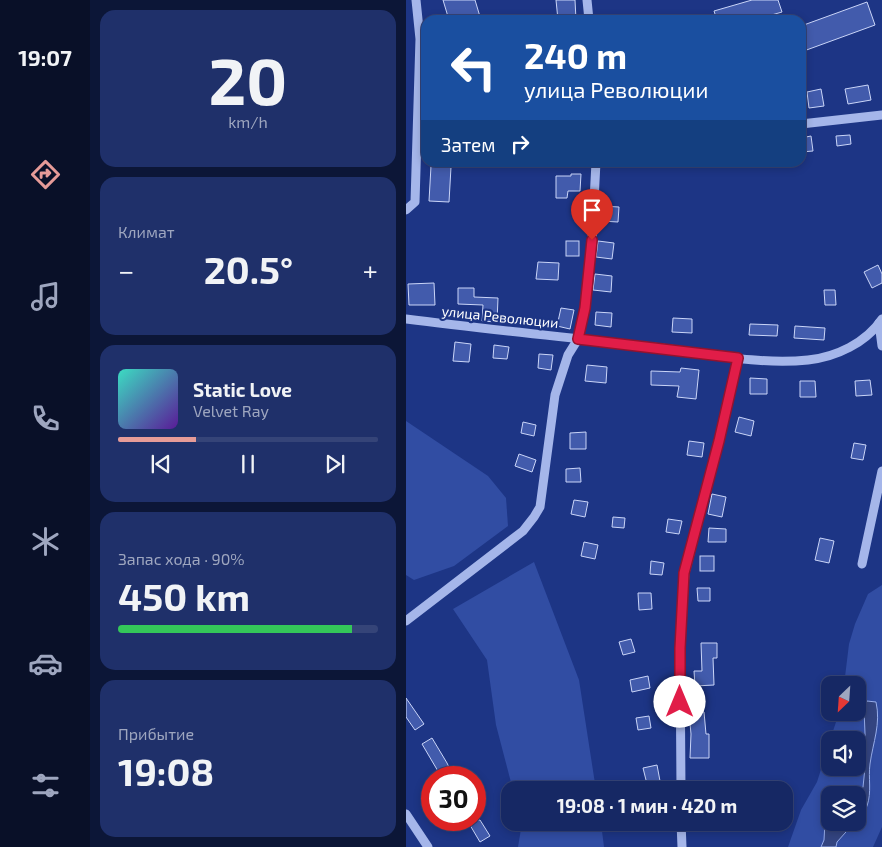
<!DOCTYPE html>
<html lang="ru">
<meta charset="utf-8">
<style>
body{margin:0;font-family:"Exo 2",sans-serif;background:#1f306a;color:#f1f3f6;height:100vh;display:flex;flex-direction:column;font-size:19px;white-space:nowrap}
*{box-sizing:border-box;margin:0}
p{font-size:16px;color:#9ea6bf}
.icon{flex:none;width:28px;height:28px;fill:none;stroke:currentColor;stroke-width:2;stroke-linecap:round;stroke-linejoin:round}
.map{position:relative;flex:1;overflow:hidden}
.sheet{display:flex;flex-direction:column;gap:10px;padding:10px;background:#0c1637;width:316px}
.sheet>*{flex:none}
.hud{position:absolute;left:15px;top:15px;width:385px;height:152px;border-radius:15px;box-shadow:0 2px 8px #0003,0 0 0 1px #354478;background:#1a4fa0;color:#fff;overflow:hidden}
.needle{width:32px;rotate:205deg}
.buttons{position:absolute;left:415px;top:676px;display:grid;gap:10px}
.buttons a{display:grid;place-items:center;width:45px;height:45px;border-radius:10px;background:#162864;box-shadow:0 2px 8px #0003,0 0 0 1px #354478;font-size:25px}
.speed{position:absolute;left:15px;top:766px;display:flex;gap:10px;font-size:25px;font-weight:700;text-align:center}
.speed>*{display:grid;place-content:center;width:65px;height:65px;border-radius:50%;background:#162864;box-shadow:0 2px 8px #0003,0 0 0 1px #354478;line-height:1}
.speed .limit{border:8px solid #d22;background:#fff;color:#111}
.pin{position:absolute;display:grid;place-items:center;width:42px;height:42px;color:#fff;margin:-51px -21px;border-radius:50% 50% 50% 0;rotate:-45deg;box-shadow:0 0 5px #0007}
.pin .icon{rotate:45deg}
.me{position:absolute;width:55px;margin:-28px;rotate:0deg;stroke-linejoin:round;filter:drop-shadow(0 0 4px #0008)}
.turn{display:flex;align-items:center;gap:18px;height:105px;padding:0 20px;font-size:22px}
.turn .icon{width:65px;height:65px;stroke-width:2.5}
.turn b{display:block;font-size:35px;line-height:42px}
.then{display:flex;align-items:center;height:48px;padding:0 20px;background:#0003;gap:10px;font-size:19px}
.big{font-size:38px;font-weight:700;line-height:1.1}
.sheet .tile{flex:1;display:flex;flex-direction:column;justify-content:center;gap:8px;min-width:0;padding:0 18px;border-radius:15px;background:#1f306a}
.sheet .dial{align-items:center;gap:0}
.dial b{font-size:65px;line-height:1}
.song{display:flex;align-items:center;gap:15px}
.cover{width:60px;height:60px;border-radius:8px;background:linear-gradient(135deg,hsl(170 70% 55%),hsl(270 70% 35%))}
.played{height:5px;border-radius:2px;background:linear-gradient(90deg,#e69b98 30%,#354478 30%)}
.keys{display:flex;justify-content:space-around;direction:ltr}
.heat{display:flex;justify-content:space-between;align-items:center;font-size:28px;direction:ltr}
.charge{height:8px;border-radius:4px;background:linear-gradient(90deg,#34c759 90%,#354478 0)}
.trip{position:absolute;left:95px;top:781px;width:292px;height:50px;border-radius:15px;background:#162864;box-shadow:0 2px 8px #0003,0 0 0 1px #354478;font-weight:700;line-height:50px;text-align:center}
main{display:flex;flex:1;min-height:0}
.dock{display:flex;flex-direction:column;width:90px;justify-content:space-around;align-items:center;background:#091028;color:#9ea6bf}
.dock .icon{width:35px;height:35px}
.dock .current{color:#e69b98}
.dock b{font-size:22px;color:#f1f3f6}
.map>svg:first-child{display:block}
.green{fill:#314da3}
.water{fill:#334480;stroke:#98aeec}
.building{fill:#425bac;stroke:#cad5f8}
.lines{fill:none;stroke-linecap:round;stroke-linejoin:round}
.minor{stroke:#a5b6ea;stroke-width:9}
.route-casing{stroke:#92132f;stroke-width:12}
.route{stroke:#e11d48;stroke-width:9}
.labels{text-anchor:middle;stroke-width:4.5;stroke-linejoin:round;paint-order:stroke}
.street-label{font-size:14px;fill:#fff;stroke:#1d3585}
</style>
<main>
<nav class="dock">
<b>19:07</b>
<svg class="icon current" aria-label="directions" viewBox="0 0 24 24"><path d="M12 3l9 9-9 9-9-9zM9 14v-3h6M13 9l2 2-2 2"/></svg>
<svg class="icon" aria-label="music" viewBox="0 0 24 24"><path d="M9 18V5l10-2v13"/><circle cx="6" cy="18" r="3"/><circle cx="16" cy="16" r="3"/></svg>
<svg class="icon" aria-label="phone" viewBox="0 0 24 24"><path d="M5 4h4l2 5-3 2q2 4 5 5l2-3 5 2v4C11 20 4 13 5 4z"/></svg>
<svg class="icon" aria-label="climate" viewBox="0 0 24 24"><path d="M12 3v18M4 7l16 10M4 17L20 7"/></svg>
<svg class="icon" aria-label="car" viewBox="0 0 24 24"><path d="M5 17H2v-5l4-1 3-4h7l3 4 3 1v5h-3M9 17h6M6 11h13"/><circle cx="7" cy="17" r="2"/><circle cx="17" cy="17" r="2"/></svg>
<svg class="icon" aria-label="filters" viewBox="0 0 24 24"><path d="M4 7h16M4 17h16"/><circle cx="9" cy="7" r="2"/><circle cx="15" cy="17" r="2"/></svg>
</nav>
<section class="sheet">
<div class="tile dial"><b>20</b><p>km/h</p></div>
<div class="tile"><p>Климат</p>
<div class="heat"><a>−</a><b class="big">20.5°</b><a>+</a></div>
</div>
<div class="tile">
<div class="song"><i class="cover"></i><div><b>Static Love</b><p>Velvet Ray</p></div></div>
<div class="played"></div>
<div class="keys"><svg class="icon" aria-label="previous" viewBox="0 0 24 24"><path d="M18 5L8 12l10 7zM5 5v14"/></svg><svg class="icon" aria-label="pause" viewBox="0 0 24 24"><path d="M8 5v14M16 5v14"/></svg><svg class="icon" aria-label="next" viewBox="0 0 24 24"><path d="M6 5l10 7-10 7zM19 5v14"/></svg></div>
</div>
<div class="tile"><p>Запас хода · 90%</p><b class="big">450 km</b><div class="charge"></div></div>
<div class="tile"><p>Прибытие</p><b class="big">19:08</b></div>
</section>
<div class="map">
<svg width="476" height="847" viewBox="0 0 476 847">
<rect width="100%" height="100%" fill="#1d3585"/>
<g class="green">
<path d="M 0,421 L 82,476 L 100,498 L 102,526 L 48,566 L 8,580 L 0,575 Z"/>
<path d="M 128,562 L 173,680 L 190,790 L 107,790 L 90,725 L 81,660 L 47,609 Z"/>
<path d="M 476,585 L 476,827 L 467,847 L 430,847 L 431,842 L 448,823 L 451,822 C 451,815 458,813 461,806 C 466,792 462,778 464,764 C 467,742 475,724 470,702 L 460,758 L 457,787 L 451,796 L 424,795 L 424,817 L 419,822 L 418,840 L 415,847 L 382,847 L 395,810 L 411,782 L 424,741 L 424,768 L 451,768 L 451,740 L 424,740 L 433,713 L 451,712 L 451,685 L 438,685 L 443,644 L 449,624 L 462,594 Z"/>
<path d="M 116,823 L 195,823 L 198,847 L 112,847 Z"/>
</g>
<g class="water">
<path d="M 461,701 L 470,702 C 475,724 467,742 464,764 C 462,778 466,792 461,806 C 459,811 454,815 451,819 L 451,796 L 457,787 L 460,758 L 458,709 Z"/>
<path d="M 424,817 L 424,822 L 448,823 L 431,842 L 430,847 L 415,847 L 418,840 L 419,822 Z"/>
</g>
<g class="building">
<path d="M 37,0 L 69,0 L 75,20 L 43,20 Z"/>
<path d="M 150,0 L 169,0 L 170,20 L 152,20 Z"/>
<path d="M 346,0 L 372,0 L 376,12 L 348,20 L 311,20 L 308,11 Z"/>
<path d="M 461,2 L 469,25 L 395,52 L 395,26 Z"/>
<path d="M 462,85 L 465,100 L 442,104 L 439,89 Z"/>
<path d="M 415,89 L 418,106 L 403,108 L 401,92 Z"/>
<path d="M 444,135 L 445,144 L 431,146 L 430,136 Z"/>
<path d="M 405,136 L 407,151 L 395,152 L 395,138 Z"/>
<path d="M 25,166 L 45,167 L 43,202 L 23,201 Z"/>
<path d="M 165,174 L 175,174 L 174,191 L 162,191 L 161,198 L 150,198 L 150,176 L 165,176 Z"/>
<path d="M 196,206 L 213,207 L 212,222 L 195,221 Z"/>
<rect x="160" y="241" width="13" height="15"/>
<path d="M 192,241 L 208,243 L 206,259 L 190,257 Z"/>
<path d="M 132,262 L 153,263 L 152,280 L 130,279 Z"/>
<path d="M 472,265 L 476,274 L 476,283 L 466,288 L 458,272 Z"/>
<path d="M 189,274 L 206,276 L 205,292 L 187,290 Z"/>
<path d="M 28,283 L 29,305 L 3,305 L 2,284 Z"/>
<path d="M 52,288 L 68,288 L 68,297 L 92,298 L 91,322 L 76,321 L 77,305 L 52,304 Z"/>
<path d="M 418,290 L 429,290 L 430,305 L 419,305 Z"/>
<path d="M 155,308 L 168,310 L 164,329 L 151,326 Z"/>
<path d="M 190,312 L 206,313 L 205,327 L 189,325 Z"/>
<path d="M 267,318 L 286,319 L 286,333 L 266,332 Z"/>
<path d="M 344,324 L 372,325 L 371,336 L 343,335 Z"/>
<path d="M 389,326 L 419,328 L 418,340 L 388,338 Z"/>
<path d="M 49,342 L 65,344 L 63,362 L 47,361 Z"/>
<path d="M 88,345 L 103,347 L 101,359 L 87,358 Z"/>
<path d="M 133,354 L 147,355 L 145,370 L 132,368 Z"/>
<path d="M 181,365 L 201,367 L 200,383 L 179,381 Z"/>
<path d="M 275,368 L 293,370 L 290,399 L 271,397 L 273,386 L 245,385 L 245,371 L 274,372 Z"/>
<path d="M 344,378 L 361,379 L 361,394 L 344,394 Z"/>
<path d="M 464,380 L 466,395 L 450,396 L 449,381 Z"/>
<path d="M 394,381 L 409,381 L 410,397 L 394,397 Z"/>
<path d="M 333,417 L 348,421 L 345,436 L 329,432 Z"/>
<path d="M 117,422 L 130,425 L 128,436 L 115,433 Z"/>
<path d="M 180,432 L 180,449 L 164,449 L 164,433 Z"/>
<path d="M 283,441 L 298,443 L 296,457 L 281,455 Z"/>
<path d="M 448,443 L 460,445 L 457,460 L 445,458 Z"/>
<path d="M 113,454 L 130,460 L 126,472 L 109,466 Z"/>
<path d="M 174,468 L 175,482 L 160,482 L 160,469 Z"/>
<path d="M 306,494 L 320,497 L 316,517 L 302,514 Z"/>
<path d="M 168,500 L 182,502 L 179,517 L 165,514 Z"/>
<path d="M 207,517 L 219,518 L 218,528 L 206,527 Z"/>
<path d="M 262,519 L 276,521 L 273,534 L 260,532 Z"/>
<path d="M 303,528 L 320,529 L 320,542 L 302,542 Z"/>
<path d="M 414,538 L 428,541 L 423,563 L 409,560 Z"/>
<path d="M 178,542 L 192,545 L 189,559 L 175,556 Z"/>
<rect x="294" y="556" width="14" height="15"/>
<path d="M 245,561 L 258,563 L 256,575 L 244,574 Z"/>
<path d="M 291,588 L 304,588 L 304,601 L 292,601 Z"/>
<path d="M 232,593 L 245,593 L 246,609 L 233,610 Z"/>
<path d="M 225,639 L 229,652 L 217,655 L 213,642 Z"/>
<path d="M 295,643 L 311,643 L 311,658 L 307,658 L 308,685 L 289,686 L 288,671 L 296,671 Z"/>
<path d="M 242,676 L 244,688 L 226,692 L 224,680 Z"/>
<path d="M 0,698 L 18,724 L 9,730 L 0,717 Z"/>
<path d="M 298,712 L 300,734 L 303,734 L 303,758 L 284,758 L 285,734 L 283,713 Z"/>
<path d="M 243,716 L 245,728 L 232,730 L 230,718 Z"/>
<path d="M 26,738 L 41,763 L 48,778 L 36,778 L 16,744 Z"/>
<path d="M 251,765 L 254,781 L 241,784 L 237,768 Z"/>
<path d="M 61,820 L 74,820 L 84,836 L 74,842 Z"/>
</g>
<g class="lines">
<g class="minor">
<path d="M 181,0 L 183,20"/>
<path d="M 395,124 L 476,115"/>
<path d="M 0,210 L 9,202 L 14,39 L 10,0"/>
<path d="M 0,319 C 85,330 170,338 255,348 C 303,354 354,365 402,360 C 430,357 460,343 476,319"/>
<path d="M 473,323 L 476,346"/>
<path d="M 456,564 L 476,471"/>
<path d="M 0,621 L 117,531 L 128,517 L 134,507 L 149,395 L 162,355 L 172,339 L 179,308 L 186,240 L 190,162"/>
<path d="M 275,790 L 274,647 L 279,573 L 313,441 L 332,358"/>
<path d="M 0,814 L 22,847"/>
<path d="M 275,822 L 276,847"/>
</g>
</g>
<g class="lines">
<defs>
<path id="route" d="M 186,240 L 179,308 L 172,339 L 332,358 L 313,441 L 278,573 L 274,648 L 274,702"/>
</defs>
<use href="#route" class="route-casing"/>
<use href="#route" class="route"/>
</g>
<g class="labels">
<g class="street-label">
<text transform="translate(94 317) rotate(6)" y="5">улица Революции</text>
</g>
</g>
</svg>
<div class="buttons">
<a><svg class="needle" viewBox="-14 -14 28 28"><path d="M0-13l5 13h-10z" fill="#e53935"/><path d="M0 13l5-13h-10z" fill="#9ea6bf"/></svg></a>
<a><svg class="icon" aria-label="sound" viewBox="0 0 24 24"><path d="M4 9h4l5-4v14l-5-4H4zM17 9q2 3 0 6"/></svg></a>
<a><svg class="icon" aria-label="layers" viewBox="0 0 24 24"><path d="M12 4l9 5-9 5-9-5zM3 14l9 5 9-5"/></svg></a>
</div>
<div class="speed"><div class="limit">30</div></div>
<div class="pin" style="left:186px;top:240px;background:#d93025"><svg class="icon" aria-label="arrive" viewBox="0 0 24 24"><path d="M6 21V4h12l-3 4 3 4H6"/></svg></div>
<svg class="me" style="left:274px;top:702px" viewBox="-20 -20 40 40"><circle r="19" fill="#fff"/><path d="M0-13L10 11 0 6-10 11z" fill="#e11d48"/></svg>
<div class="trip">19:08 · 1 мин · 420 m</div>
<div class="hud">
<div class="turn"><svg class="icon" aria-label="left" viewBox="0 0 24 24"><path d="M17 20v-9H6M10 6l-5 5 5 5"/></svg><div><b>240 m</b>улица Революции</div></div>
<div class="then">Затем<svg class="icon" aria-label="right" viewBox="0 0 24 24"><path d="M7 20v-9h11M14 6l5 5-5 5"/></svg></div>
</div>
</div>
</main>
